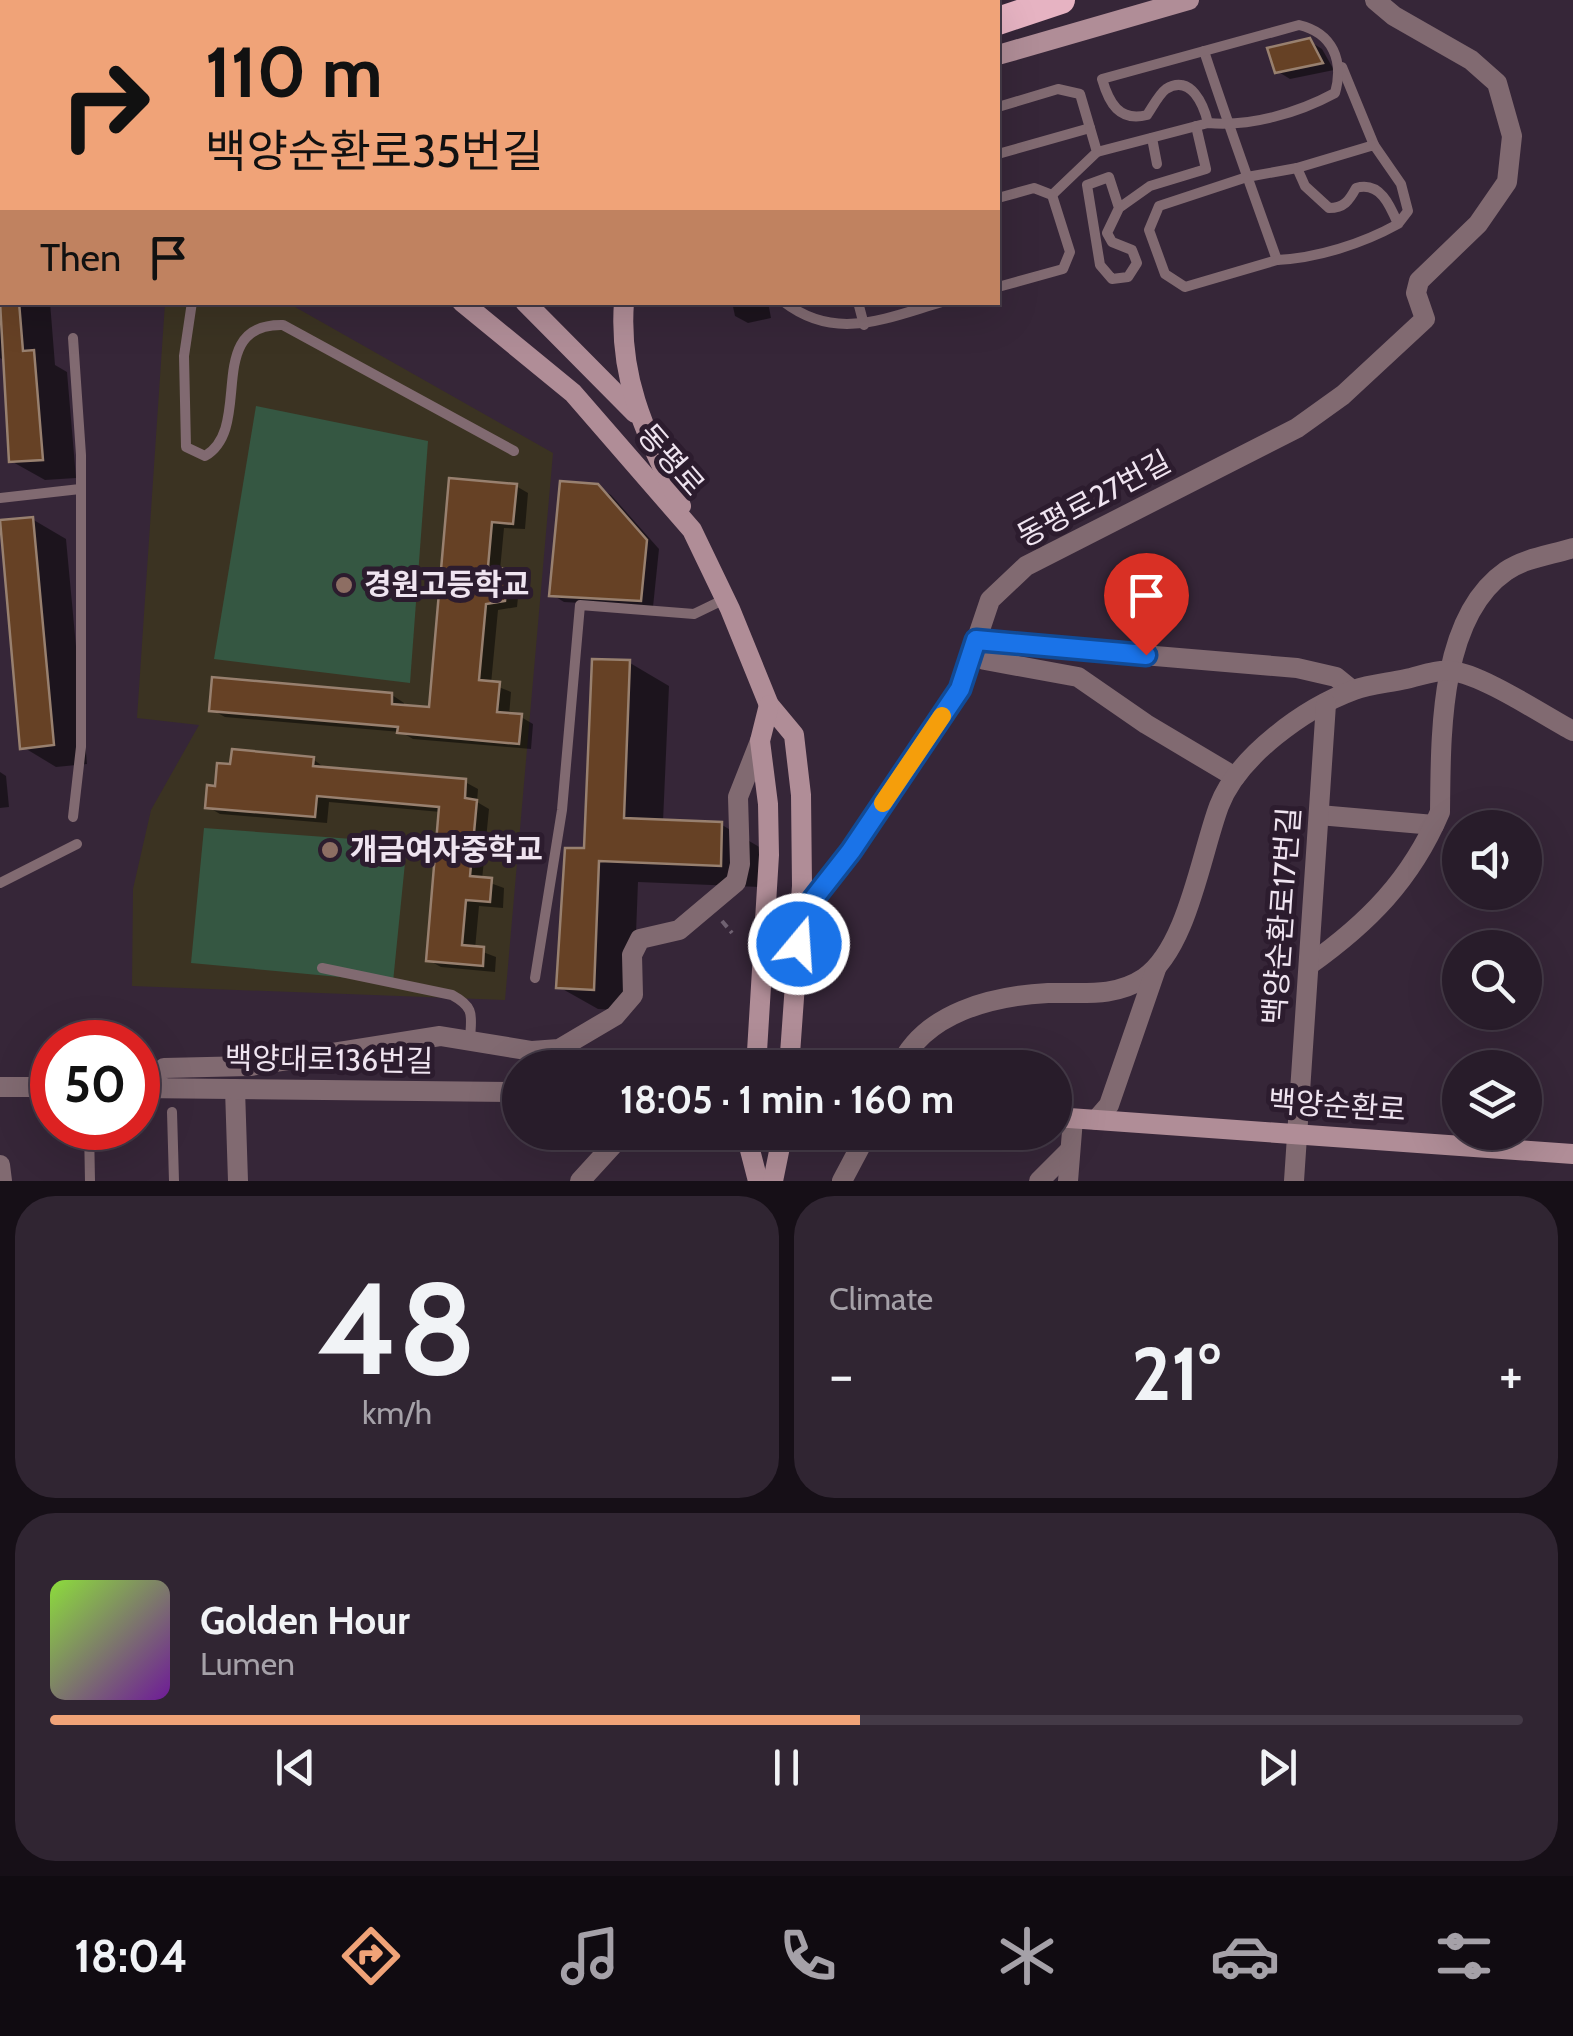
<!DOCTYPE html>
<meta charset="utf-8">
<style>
body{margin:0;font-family:Cabin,"Noto Sans KR",sans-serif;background:#302532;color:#f1f3f6;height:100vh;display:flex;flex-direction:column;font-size:38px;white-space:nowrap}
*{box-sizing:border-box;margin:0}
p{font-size:32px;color:#a5a1a8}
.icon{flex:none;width:55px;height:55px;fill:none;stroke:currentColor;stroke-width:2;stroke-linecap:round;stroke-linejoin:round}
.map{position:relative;height:1181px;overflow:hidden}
.side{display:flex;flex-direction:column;gap:15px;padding:15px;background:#160f17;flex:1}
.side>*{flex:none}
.guide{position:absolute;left:0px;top:0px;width:1000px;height:305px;box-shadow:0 10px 40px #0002,0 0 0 2px #443a47;background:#f0a378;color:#111;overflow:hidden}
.buttons{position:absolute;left:1442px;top:810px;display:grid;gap:20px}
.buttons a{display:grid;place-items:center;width:100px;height:100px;border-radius:50%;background:#281c2a;box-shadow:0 10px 40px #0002,0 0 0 2px #443a47;font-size:50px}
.speed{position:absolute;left:30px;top:1020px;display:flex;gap:20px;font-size:50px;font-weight:700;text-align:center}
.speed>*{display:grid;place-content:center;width:130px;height:130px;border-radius:50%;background:#281c2a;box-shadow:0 10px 40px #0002,0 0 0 2px #443a47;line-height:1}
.speed .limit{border:15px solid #d22;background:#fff;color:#111}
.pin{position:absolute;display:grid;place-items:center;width:85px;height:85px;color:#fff;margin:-102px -42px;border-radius:50% 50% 50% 0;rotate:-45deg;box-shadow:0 0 10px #0007}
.pin .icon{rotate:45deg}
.me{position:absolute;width:110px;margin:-55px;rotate:18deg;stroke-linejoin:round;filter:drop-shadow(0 0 8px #0008)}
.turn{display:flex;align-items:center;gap:35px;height:210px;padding:0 40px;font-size:45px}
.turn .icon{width:130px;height:130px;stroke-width:2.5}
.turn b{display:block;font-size:70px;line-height:85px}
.then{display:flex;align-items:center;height:95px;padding:0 40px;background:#0003;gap:20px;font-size:38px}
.big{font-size:75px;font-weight:700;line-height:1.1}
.side .card{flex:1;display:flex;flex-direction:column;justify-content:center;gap:15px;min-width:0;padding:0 35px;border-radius:40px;background:#302532}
.side .dial{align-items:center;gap:0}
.dial b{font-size:130px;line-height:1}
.song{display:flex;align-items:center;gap:30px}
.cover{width:120px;height:120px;border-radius:15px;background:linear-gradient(135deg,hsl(90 70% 55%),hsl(280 70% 35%))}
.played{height:10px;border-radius:5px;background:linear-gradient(90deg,#f0a378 55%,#443a47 55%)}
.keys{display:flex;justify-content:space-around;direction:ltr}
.heat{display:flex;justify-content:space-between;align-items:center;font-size:55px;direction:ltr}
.side .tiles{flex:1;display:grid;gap:15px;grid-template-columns:1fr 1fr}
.card:last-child{grid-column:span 2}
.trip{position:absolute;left:502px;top:1050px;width:570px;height:100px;border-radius:50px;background:#281c2a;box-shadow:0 10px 40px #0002,0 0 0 2px #443a47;font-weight:700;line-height:100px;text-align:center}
.tab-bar{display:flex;height:160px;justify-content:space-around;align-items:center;background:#100b11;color:#a5a1a8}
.tab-bar .icon{width:70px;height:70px}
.tab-bar .selected{color:#f0a378}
.tab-bar b{font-size:45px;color:#f1f3f6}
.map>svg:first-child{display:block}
.education{fill:#3b3322}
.green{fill:#355742}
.forest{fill:#3b674d}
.shadow{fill:#0007}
.building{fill:#664125;stroke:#98806f;stroke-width:2.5}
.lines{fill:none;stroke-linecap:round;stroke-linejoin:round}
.path{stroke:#6f6171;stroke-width:4;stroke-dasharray:8 5;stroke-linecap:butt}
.service{stroke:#816a71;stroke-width:10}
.minor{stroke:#816a71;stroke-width:20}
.tertiary{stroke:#816a71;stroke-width:20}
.secondary{stroke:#b08d97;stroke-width:20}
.trunk{stroke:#e6b3c2;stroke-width:28}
.route-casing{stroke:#114b97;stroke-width:25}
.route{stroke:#1a73e8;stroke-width:18}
.slow{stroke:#f59e0b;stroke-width:18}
.education-dot{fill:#8d6e63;stroke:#2c1c2e;stroke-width:4}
.labels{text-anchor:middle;stroke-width:10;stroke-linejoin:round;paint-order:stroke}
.street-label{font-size:30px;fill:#efe4f0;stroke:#2c1c2e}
.poi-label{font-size:30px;font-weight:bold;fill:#efe4f0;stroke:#2c1c2e;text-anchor:start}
</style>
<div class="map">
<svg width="1573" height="1181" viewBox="0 0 1573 1181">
<rect width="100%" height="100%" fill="#362638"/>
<g class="education">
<path d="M 0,0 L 141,0 L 143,2 L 2,2 L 0,140 Z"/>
<path d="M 165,303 L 288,303 L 553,453 L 505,1000 L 132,986 L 133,889 L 151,810 L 199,725 L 137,718 Z"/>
</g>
<g class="green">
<path d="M 256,406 L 428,441 L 410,683 L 214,659 Z"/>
<path d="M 204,828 L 407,843 L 393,982 L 191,963 Z"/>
</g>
<path class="forest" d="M 146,0 L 437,0 L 148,2 Z"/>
<g class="shadow">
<path d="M 0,0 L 24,2 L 2,2 L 0,122 Z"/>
<path d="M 1309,41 L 1322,49 L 1334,70 L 1290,79 L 1277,71 Z"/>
<path d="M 0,262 L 2,262 L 2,302 L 50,302 L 55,365 L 67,372 L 76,478 L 45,480 L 11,461 L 4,360 L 0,358 Z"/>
<path d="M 732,302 L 768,302 L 771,318 L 748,323 L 735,316 Z"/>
<path d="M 451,481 L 516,486 L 528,493 L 525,529 L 504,528 L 500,570 L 520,578 L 517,607 L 498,610 L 491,684 L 511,692 L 509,716 L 521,717 L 533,724 L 531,749 L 413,739 L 401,732 L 225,717 L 212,710 L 392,695 L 404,703 L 404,707 L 431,710 Z"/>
<path d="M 597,487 L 611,495 L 659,549 L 653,607 L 564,602 L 551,594 Z"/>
<path d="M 32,519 L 66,539 L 87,764 L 56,767 L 23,747 Z"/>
<path d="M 630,663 L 669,686 L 663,822 L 722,825 L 761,848 L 760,887 L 638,882 L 633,1011 L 598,1009 L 559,987 Z"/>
<path d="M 313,759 L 326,769 L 465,782 L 478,789 L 477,802 L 489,809 L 482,880 L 504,888 L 503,908 L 479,906 L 475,949 L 496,957 L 495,972 L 441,967 L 428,960 L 441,812 L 329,802 L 327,823 L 220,814 L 208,807 Z"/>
<path d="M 0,772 L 6,776 L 9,807 L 0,808 Z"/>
</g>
<g class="building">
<path d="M 1310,38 L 1323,63 L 1275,73 L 1267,48 Z"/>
<path d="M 0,302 L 19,302 L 23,351 L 34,350 L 43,460 L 9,462 Z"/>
<path d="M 449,478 L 517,484 L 513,524 L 492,522 L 488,567 L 508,569 L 505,601 L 486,604 L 479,680 L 500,682 L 497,712 L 522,714 L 519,744 L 397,733 L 398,727 L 209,711 L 212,677 L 392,693 L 392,704 L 429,707 Z"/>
<path d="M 560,481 L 598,484 L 647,540 L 641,601 L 549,596 Z"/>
<path d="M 33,517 L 54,745 L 20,749 L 0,520 Z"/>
<path d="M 592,659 L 630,660 L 624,818 L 722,822 L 721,866 L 599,861 L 594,990 L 556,988 L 565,848 L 584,848 Z"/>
<path d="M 232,749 L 314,757 L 313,766 L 466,779 L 465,798 L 477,800 L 470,876 L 492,878 L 490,902 L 466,900 L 462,945 L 484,947 L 483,966 L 426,961 L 439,807 L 317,796 L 315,817 L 205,808 L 207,785 L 215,786 L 217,763 L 230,764 Z"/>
</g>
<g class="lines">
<path class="path" d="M 722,921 L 732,933"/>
<g class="service">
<path d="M 1204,51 C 1227,121 1252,190 1277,260 L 1185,287 L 1165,274 L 1149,230 L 1159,206 L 1247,177 L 1297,168"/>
<path d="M 1342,67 L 1374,145"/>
<path d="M 998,107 L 1058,89 L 1080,94 L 1090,128 L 998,154"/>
<path d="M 1152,138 L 1157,164"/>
<path d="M 1097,152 L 1208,123 C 1204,106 1191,73 1166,89 C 1159,94 1152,108 1147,115 C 1119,122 1109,103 1102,79 L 1299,25 C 1333,33 1344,61 1335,93 C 1298,113 1250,127 1208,123"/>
<path d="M 1052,195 L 1097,152 L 1090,128"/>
<path d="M 998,198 L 1034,188 L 1052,195 L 1070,252 L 1063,269 L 998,287"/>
<path d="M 1119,208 L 1107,233 L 1112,242 L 1132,250 L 1137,263 L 1128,277 L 1112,279 L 1100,265 L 1087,185 L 1109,177 L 1119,208 L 1150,186 L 1206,169 L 1196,126"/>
<path d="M 1277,260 C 1317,258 1362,244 1398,224 C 1390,205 1380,181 1356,188 C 1349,201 1344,208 1329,208 L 1305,186 L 1297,168 L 1374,145 L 1401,184 L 1408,211 L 1398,224"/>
<path d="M 192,302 L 184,356 L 186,447 L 205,456 C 255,427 202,323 283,325 L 514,451"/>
<path d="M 784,302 C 836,342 886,318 942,302"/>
<path d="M 858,302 L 864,325"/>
<path d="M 0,498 L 80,489"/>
<path d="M 73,817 L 81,747 L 81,455 L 73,338"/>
<path d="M 0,883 L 77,844"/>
<path d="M 322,968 L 452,995 C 476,1008 471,1016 470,1040"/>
<path d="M 535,978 L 562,810 L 580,605 L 694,614 L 725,599"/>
<path d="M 172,1112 L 174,1181"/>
<path d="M 89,1128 L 90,1181"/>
</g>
<g class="minor">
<path d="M 1235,777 L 1146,724 L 1078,677 L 985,660 L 977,641 L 1297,668 L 1336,677 L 1352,690"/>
<path d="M 1319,815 L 1434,825"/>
<path d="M 800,916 L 851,851 L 960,689 L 990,600 L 1026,566 L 1297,428 L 1343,395 L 1425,319 L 1416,293 L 1419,281 L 1478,224 L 1507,182 L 1512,136 L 1497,83 L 1471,60 L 1394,16 L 1375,0"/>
<path d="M 1309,965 C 1368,923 1411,880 1440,812 C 1441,739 1438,618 1506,571 C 1525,558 1551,555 1573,548"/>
<path d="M 899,1068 C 924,1012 993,996 1048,993 C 1081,992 1114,998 1144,978 C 1187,949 1201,854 1219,806 C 1238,756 1305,708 1354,690 C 1370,684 1389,683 1406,679 C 1420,676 1437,669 1451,671 C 1482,674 1543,715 1573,731"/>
<path d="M 144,1088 L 164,1068 L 250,1066 L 440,1036 L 532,1051 L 559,1049 L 615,1016 L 633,995 L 632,955 L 640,939 L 679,930 L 736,882 L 740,864 L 738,797 L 760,741"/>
<path d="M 235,1089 L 238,1181"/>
<path d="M 1096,1120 L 1109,1105 L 1156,969"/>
<path d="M 0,1165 L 2,1181"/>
<path d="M 580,1181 L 612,1146 L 590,1132"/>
<path d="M 1039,1181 L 1070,1150"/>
<path d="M 1068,1181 L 1073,1119"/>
<path d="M 1294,1181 L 1326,704"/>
</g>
<g class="tertiary">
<path d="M 0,1087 L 52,1087"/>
<path d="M 138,1088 L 520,1092"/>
<path d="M 842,1181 L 868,1132"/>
</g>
<g class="secondary">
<path d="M 815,2 L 824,0"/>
<path d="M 998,55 L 1189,0"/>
<path d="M 462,302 L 573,393 L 692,530 L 730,609 L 769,705 L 794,735 L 801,795 L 802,886 L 789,1068"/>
<path d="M 525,302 L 635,413"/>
<path d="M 624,302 C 618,382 648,437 681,506"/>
<path d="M 756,1068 L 769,855 L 768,804 L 760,741 L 769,705"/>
<path d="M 1055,1117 L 1573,1154"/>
<path d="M 752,1132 L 750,1150 L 758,1181"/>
<path d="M 773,1181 L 783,1132"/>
</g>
<g class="trunk">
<path d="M 950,2 L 958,0"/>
<path d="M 998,21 L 1061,0"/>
<path d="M 0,175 L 2,174"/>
<path d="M 0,201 L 2,200"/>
</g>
</g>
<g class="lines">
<defs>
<path id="route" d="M 799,944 L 800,916 L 851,851 L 960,689 L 976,640 L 1146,655"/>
</defs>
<use href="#route" class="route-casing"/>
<use href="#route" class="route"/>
<path class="slow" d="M 883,803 L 942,716"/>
</g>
<g class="education-dot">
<circle cx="344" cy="585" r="10"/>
<circle cx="330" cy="850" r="10"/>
</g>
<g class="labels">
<g class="street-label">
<text transform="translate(671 460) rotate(49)" y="10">동평로</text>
<text transform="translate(1094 499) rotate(-28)" y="10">동평로27번길</text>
<text transform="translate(1282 916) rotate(-86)" y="10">백양순환로17번길</text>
<text transform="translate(329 1060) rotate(1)" y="10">백양대로136번길</text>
<text transform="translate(1337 1106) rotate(4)" y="10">백양순환로</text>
</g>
<g class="poi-label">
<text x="364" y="595">경원고등학교</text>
<text x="350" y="860">개금여자중학교</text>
</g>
</g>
</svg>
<div class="buttons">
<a><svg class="icon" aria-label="sound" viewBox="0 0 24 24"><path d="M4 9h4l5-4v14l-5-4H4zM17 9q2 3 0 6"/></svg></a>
<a><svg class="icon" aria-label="search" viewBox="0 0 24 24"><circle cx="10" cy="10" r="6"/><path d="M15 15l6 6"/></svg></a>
<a><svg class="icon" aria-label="layers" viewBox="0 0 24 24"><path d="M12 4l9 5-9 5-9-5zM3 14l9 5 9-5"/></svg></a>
</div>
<div class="speed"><div class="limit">50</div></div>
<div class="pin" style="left:1146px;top:655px;background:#d93025"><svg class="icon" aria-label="arrive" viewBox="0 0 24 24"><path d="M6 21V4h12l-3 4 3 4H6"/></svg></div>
<svg class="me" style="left:799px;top:944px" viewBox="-20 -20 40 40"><circle r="17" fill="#1a73e8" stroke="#fff" stroke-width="3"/><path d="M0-11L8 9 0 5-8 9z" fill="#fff"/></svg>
<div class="trip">18:05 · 1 min · 160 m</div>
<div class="guide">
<div class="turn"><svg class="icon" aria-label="right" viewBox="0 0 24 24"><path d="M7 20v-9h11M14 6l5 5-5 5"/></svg><div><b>110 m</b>백양순환로35번길</div></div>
<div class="then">Then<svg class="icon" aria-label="arrive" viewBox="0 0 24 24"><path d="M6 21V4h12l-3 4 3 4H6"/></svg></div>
</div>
</div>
<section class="side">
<div class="tiles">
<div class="card dial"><b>48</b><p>km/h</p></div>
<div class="card"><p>Climate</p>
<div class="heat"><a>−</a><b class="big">21°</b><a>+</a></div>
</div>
<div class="card">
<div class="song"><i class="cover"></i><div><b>Golden Hour</b><p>Lumen</p></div></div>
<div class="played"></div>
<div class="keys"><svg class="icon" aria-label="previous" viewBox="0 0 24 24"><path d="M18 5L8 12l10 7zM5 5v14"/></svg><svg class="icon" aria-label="pause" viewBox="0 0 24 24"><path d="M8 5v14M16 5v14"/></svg><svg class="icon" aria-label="next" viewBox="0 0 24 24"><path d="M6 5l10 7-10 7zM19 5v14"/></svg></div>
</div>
</div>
</section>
<nav class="tab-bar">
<b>18:04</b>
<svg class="icon selected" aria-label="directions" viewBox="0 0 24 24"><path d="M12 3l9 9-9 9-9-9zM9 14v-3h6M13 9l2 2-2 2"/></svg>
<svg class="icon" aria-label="music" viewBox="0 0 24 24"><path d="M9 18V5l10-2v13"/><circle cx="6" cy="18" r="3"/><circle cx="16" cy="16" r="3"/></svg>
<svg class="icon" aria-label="phone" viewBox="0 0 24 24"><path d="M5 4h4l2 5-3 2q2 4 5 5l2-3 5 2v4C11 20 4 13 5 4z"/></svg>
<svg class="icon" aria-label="climate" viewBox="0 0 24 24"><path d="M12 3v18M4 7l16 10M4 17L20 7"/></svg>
<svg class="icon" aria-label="car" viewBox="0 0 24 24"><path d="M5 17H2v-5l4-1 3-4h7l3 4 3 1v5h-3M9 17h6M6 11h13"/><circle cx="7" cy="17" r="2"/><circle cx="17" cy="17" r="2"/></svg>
<svg class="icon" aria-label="filters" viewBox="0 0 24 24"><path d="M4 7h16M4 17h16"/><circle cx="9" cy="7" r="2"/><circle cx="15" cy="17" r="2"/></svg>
</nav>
